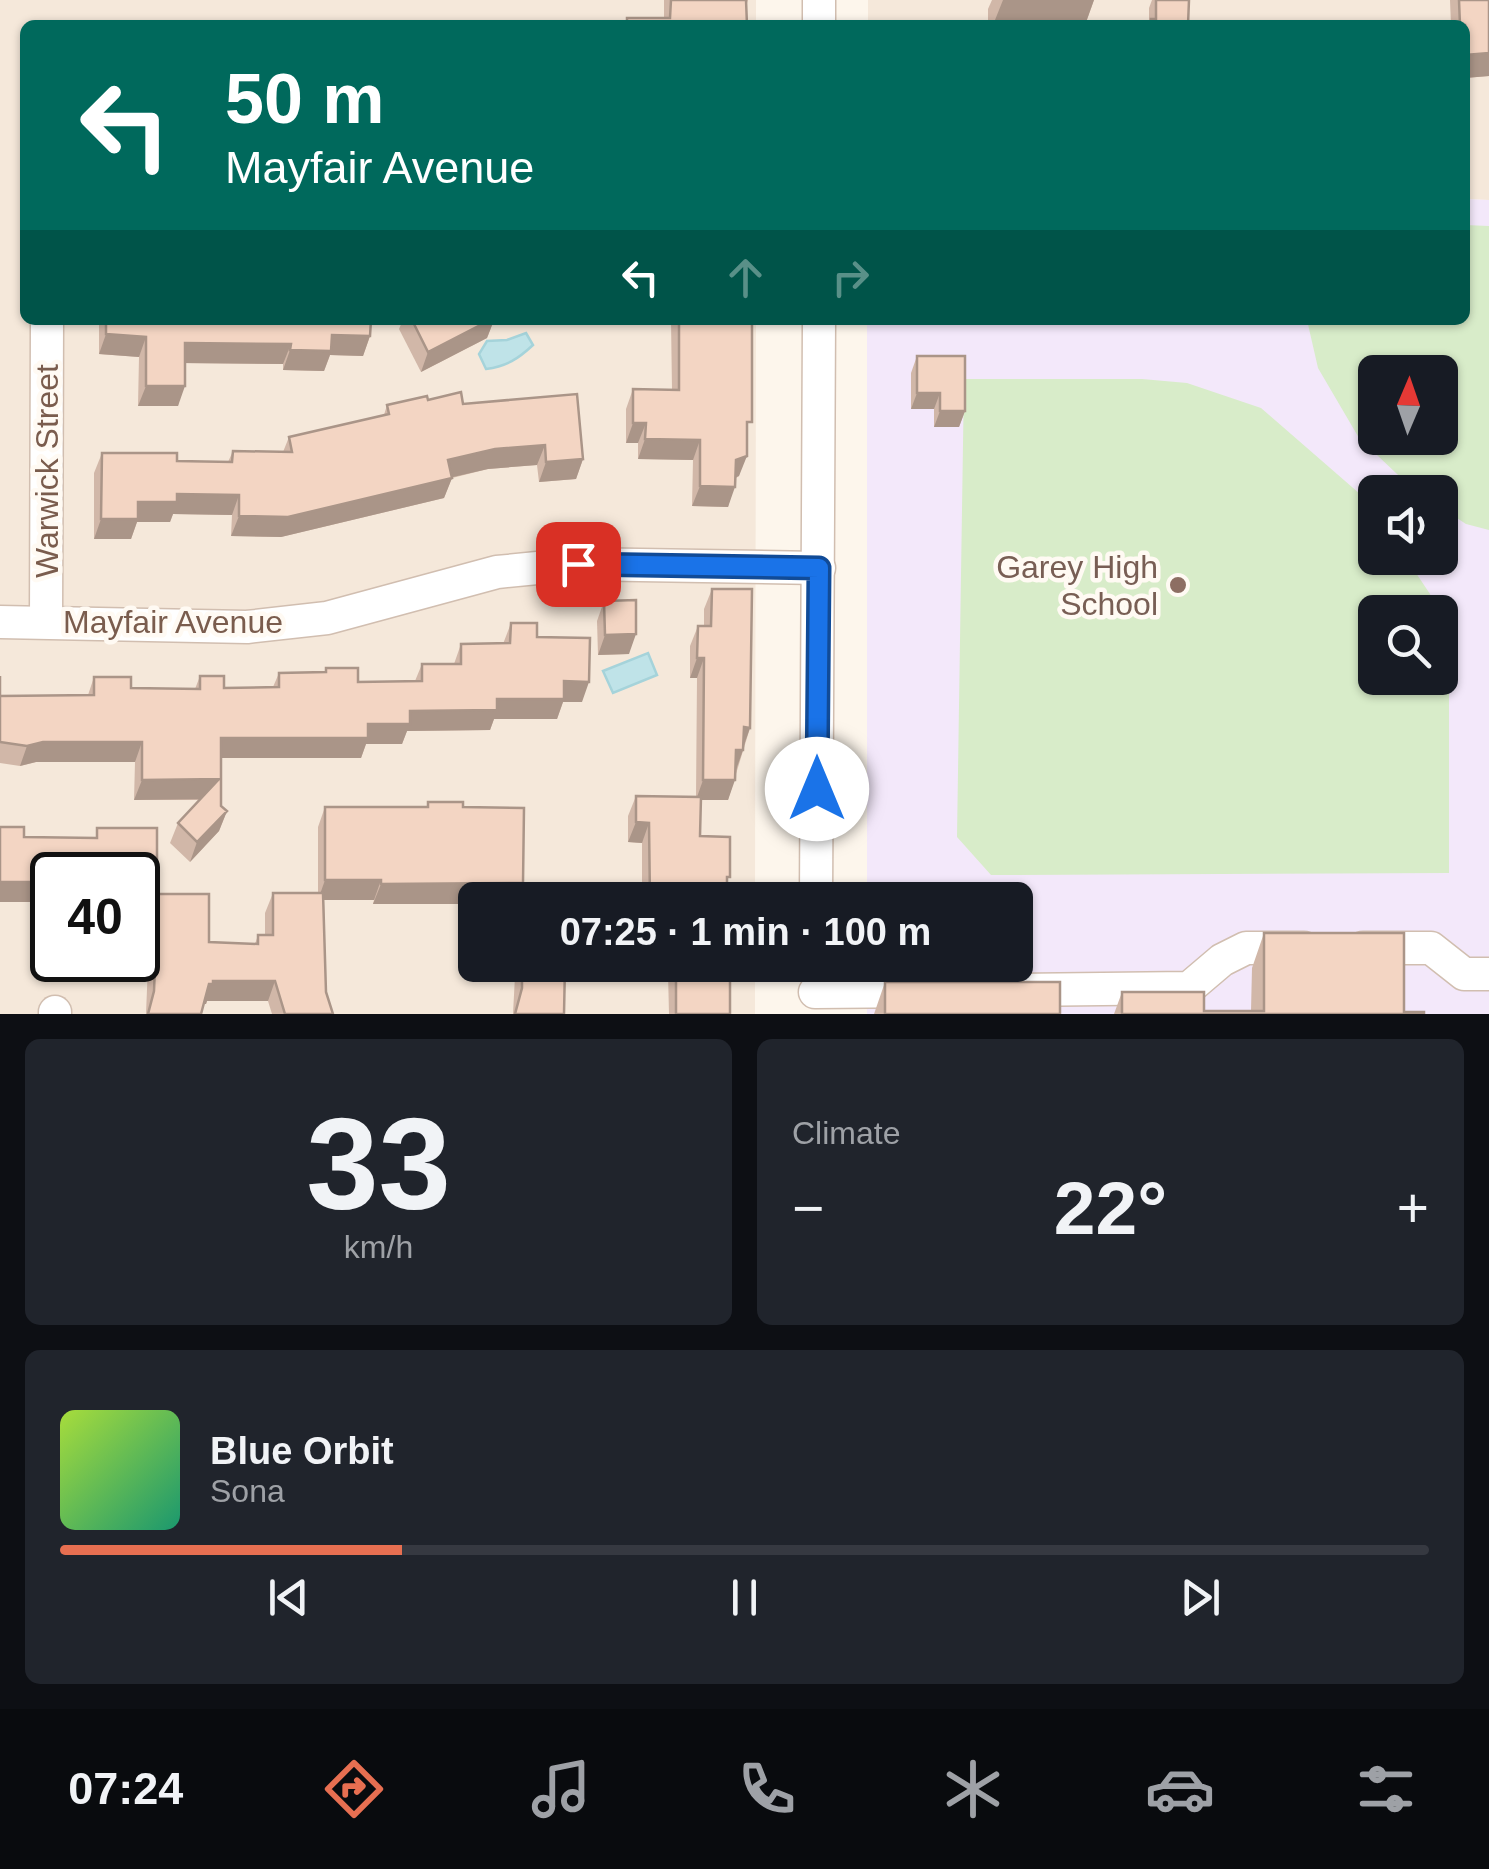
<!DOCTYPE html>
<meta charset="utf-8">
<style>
body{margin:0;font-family:Arial,sans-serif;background:#20242c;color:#f1f3f6;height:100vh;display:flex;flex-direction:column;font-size:38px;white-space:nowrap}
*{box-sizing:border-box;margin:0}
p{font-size:32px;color:#9ea1a6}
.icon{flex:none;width:55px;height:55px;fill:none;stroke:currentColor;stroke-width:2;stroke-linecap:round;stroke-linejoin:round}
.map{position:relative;height:1014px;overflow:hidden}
.drawer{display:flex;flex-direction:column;gap:25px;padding:25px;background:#0d0f14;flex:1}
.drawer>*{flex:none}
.banner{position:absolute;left:20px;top:20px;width:1450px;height:305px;border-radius:15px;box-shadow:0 2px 8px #0004;background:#00695c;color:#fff;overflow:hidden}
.needle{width:65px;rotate:2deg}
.tools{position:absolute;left:1358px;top:355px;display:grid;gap:20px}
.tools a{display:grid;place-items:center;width:100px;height:100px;border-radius:15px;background:#171b24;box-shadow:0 2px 8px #0004;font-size:50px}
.speed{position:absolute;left:30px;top:852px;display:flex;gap:20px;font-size:50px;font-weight:700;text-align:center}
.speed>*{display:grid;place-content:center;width:130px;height:130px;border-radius:50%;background:#171b24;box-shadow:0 2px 8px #0004;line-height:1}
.speed .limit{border:5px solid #111;border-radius:15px;background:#fff;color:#111}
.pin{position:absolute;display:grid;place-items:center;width:85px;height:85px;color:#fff;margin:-42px;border-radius:20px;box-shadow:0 5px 15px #0006}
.me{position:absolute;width:110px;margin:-55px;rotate:0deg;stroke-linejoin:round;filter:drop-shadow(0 0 8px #0008)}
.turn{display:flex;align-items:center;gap:35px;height:210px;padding:0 40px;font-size:45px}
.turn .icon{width:130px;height:130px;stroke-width:2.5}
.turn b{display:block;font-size:70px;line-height:85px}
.lanes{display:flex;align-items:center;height:95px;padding:0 40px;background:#0003;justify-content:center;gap:50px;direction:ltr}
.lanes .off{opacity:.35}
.big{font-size:75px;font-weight:700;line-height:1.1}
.drawer .card{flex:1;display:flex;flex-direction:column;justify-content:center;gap:15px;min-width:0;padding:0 35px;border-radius:15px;background:#20242c}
.drawer .dial{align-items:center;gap:0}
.dial b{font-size:130px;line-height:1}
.song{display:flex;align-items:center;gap:30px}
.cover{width:120px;height:120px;border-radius:15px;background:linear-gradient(135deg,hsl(80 70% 55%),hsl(160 70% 35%))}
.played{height:10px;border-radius:5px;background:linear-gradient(90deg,#e76f51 25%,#363941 25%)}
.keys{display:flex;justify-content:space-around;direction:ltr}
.heat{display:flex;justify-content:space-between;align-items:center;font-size:55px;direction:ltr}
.drawer .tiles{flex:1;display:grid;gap:25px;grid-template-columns:1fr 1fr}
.card:last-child{grid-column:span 2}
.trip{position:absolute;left:458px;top:882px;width:575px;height:100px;border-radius:15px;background:#171b24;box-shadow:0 2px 8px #0004;font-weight:700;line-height:100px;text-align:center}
.dock{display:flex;height:160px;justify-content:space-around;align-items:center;background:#090b0e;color:#9ea1a6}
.dock .icon{width:70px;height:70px}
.dock .current{color:#e76f51}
.dock b{font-size:45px;color:#f1f3f6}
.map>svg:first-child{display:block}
.residential{fill:#f5e8da;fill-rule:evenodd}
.education{fill:#f3e8fa;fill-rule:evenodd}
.green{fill:#d8ecc9;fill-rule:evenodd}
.water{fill:#bfe3e8;stroke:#a5d3da;stroke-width:2.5}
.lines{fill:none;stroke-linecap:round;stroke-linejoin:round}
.minor-casing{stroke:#d1beb0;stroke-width:35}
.minor{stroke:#fff;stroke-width:32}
.wall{fill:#d1b7a8}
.shaded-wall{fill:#aa9588}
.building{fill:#f3d5c3;stroke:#aa9588;stroke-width:2.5}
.route-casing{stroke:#114b97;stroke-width:25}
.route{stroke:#1a73e8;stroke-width:18}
.education-dot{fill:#8d6e63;stroke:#fffaf3;stroke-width:4}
.labels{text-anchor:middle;stroke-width:9;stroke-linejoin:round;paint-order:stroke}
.street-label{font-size:32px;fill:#7a5c4d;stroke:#fffaf3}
.education-label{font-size:32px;fill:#785e54;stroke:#fffaf3;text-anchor:end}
</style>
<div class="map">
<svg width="1489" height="1014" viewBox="0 0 1489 1014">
<rect width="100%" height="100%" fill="#fdf6ec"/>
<g class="residential">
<path d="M 0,0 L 756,0 L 756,25 L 25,25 L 25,320 L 756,320 L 755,900 L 475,900 L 475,965 L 755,965 L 755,1014 L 0,1014 ZM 52,875 L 138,875 L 138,960 L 52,960 Z"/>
<path d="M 868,0 L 1489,0 L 1489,200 L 1465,199 L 1465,25 L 868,25 Z"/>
</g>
<path class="education" d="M 1465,199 L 1489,200 L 1489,1014 L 867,1014 L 867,965 L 1015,965 L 1015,900 L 867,900 L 867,320 L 1465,320 ZM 1375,372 L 1440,372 L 1440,438 L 1375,438 ZM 1375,492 L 1440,492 L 1440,558 L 1375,558 ZM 1375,612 L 1440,612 L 1440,678 L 1375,678 Z"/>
<g class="green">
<path d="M 1465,225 L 1489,226 L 1489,530 L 1466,524 L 1440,507 L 1440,492 L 1415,491 L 1359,438 L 1318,368 L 1307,320 L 1465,320 ZM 1375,372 L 1440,372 L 1440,438 L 1375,438 Z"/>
<path d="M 964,379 L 1142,379 L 1187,383 L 1261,408 L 1360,494 L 1375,515 L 1375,558 L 1406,558 L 1430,594 L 1436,612 L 1375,612 L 1375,678 L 1440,678 L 1440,625 L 1449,653 L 1449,873 L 991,875 L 957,837 Z"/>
</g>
<g class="water">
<path d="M 526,333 L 533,345 C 518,359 507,366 486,369 L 479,354 L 487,341 L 507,340 Z"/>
<path d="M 648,653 L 657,675 L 613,693 L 603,671 Z"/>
</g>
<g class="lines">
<defs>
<g id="minor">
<path d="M 819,0 L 819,25"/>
<path d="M 0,622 L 247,627 L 327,618 L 497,572 L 578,564 L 819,568"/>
<path d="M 46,622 L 47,320"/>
<path d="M 816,900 L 819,320"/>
<path d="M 1363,948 L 1431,948 L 1464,974 L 1489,974"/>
<path d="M 1016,990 L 1189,988 L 1222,960 L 1246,948 L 1304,948"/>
<path d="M 815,992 L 927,991"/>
<path d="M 55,1012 L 55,1014"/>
</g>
</defs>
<use href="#minor" class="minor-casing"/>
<use href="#minor" class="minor"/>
</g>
<g class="wall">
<path d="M 664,0 L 748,0 L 746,6 L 747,25 L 625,25 L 627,18 L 664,18 Z"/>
<path d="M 992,0 L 1094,0 L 1085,25 L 988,25 L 988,9 Z"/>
<path d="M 1152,0 L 1189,0 L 1188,25 L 1149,25 L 1149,8 Z"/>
<path d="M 1450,0 L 1489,0 L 1489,76 L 1465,78 L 1465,25 L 1451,25 Z"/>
<path d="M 99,320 L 371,320 L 370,336 L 363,356 L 330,355 L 324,371 L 283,370 L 283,364 L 185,363 L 178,406 L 138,406 L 139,357 L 99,354 Z"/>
<path d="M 403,320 L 494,320 L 487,338 L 421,372 L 399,329 Z"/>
<path d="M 671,320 L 752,320 L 747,435 L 739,476 L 736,478 L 728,507 L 692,506 L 693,460 L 638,459 L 638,443 L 626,443 L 626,409 L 633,389 L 672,390 Z"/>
<path d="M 917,356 L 965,411 L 959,427 L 934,427 L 934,409 L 911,409 L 911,373 Z"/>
<path d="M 428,400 L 463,404 L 583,459 L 576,479 L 539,482 L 537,465 L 488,469 L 452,478 L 444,498 L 281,537 L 231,536 L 232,515 L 173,514 L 170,522 L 137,522 L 131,539 L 94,539 L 94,473 L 102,453 L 177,461 L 228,462 L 233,451 L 283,452 L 289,437 L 384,415 L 387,405 Z"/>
<path d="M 712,589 L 750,728 L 728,800 L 701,800 L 700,836 L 727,884 L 727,900 L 642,900 L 642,843 L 628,842 L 628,816 L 636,796 L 696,797 L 697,678 L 690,678 L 690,646 L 698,626 L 704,626 L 704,609 Z"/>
<path d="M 604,601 L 629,654 L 598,655 L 597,621 Z"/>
<path d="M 511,623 L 537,637 L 582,702 L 563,702 L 557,719 L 494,719 L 490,730 L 407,731 L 402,744 L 366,744 L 361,758 L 221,758 L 221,806 L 227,811 L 219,831 L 190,862 L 170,843 L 178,823 L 200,800 L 134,800 L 135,762 L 36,762 L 20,766 L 0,763 L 0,676 L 0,696 L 88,695 L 94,677 L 131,688 L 195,689 L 200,676 L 224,688 L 273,687 L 279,673 L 325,672 L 326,668 L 358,682 L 415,681 L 422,664 L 454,664 L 461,644 L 503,644 Z"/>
<path d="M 428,802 L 463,807 L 523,883 L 517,900 L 475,900 L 475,904 L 373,904 L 374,900 L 324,900 L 326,992 L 333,1014 L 272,1014 L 268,1001 L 207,1001 L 206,1004 L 204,1004 L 201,1014 L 146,1014 L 150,915 L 158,894 L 209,942 L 255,944 L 258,935 L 265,935 L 265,913 L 273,893 L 318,893 L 318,827 L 325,807 L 427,807 Z"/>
<path d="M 1264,933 L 1404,1012 L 1424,1014 L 1114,1014 L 1122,992 L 1204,1011 L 1251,1011 L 1252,968 Z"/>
<path d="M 501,965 L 596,965 L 592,977 L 565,976 L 564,1014 L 513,1014 L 515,976 L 501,976 Z"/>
<path d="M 643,965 L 730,965 L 730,1014 L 669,1014 L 668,973 L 643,973 Z"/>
<path d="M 885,982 L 1060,1014 L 874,1014 Z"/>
</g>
<g class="shaded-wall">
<path d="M 1003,0 L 1094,0 L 1085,25 L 993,25 Z"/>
<path d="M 1489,53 L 1489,76 L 1465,78 L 1465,55 Z"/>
<path d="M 490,320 L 494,320 L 487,338 L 421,372 L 428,352 Z"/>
<path d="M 106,334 L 146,337 L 139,357 L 99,354 Z"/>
<path d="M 332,335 L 370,336 L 363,356 L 330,355 L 324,371 L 283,370 L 290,350 Z"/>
<path d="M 185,343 L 291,344 L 283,364 L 178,363 Z"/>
<path d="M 146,386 L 185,386 L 178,406 L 138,406 Z"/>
<path d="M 917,393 L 940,393 L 934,409 L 911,409 Z"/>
<path d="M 940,411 L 965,411 L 959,427 L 934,427 Z"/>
<path d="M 633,423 L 646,423 L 638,443 L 626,443 Z"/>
<path d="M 645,439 L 700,440 L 693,460 L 638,459 Z"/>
<path d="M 545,445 L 537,465 L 488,469 L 440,480 L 448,460 L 495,449 Z"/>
<path d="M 747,456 L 739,476 L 729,480 L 736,460 Z"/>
<path d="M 583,459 L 576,479 L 539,482 L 546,462 Z"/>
<path d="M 452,478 L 444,498 L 281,537 L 231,536 L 239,516 Z"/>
<path d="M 700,486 L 735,487 L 728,507 L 692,506 Z"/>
<path d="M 177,494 L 239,495 L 232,515 L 173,514 L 170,522 L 137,522 L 131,539 L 94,539 L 101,519 L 138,502 Z"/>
<path d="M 636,634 L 629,654 L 598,655 L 605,635 Z"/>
<path d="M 697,658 L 704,658 L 697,678 L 690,678 Z"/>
<path d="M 564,681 L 589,682 L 582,702 L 563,702 L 557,719 L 494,719 L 490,730 L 407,731 L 402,744 L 366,744 L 361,758 L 214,758 L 221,738 L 368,724 L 410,711 L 497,699 Z"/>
<path d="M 744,727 L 750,728 L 743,748 Z"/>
<path d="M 43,742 L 142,742 L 135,762 L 36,762 L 20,766 L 27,746 Z"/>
<path d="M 736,750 L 743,750 L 736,770 Z"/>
<path d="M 219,779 L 212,799 L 134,800 L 142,780 Z"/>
<path d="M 703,780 L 735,780 L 728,800 L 696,800 Z"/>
<path d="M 227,811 L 219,831 L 190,862 L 197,842 Z"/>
<path d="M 636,822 L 649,823 L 642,843 L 628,842 Z"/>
<path d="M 138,878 L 157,878 L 150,898 L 138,898 Z"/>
<path d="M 325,880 L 381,880 L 374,900 L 318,900 Z"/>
<rect x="0" y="882" width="52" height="20"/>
<path d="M 523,883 L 517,900 L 475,900 L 475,904 L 373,904 L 381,884 Z"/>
<path d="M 505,965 L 519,965 L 515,976 L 501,976 Z"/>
<path d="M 562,965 L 596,965 L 592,977 L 557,976 Z"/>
<path d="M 645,965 L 671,965 L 668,973 L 643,973 Z"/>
<path d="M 213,981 L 275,981 L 268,1001 L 207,1001 L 206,1004 L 202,1004 L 209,984 Z"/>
</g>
<g class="building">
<path d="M 671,0 L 746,0 L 747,25 L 627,25 L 627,18 L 670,18 Z"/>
<path d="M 1156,0 L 1189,0 L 1188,25 L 1151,25 L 1151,19 L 1156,19 Z"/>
<path d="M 1459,0 L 1489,0 L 1489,53 L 1465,55 L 1465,25 L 1460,25 Z"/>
<path d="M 106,320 L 371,320 L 370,336 L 332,335 L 331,351 L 290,350 L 291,344 L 185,343 L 185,386 L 146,386 L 146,337 L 106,334 Z"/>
<path d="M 412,320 L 490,320 L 428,352 Z"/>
<path d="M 679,320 L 752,320 L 752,422 L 747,422 L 747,456 L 736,460 L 735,487 L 700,486 L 700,440 L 645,439 L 646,423 L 633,423 L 633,389 L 679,390 Z"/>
<path d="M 917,356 L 965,356 L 965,411 L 940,411 L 940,393 L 917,393 Z"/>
<path d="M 461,392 L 463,404 L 577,394 L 583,459 L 546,462 L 545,445 L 495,449 L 448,460 L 452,478 L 288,517 L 239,516 L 239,495 L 177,494 L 177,502 L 138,502 L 138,519 L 101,519 L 102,453 L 177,453 L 177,461 L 232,462 L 233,451 L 292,452 L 289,437 L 389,414 L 387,405 L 427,396 L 428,400 Z"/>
<path d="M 712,589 L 752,589 L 750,728 L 744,727 L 743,750 L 736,750 L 735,780 L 703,780 L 704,658 L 697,658 L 698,626 L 711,626 Z"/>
<path d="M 636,600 L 636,634 L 605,635 L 604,601 Z"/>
<path d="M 511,623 L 537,623 L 537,637 L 590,638 L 589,682 L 564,681 L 564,699 L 497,699 L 497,710 L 410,711 L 410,724 L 368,724 L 368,738 L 221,738 L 221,806 L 227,811 L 197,842 L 178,823 L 219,779 L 142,780 L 142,742 L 43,742 L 27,746 L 0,742 L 0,676 L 0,696 L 94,695 L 94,677 L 131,677 L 131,688 L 200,689 L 200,676 L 224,676 L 224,688 L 279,687 L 279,673 L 326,672 L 326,668 L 358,668 L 358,682 L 422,681 L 422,664 L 461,664 L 461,644 L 510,643 Z"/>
<path d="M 636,796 L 701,797 L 700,836 L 730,837 L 730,877 L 727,877 L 727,900 L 650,900 L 649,823 L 636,822 Z"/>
<path d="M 428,802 L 463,802 L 463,807 L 524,808 L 523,883 L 381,884 L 381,880 L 325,880 L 325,807 L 428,807 Z"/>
<path d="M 0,827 L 24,827 L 24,837 L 97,838 L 97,828 L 157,828 L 157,878 L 138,878 L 138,875 L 52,875 L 52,882 L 0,882 Z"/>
<path d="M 273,893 L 323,893 L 326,992 L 333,1014 L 285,1014 L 275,981 L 213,981 L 213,984 L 209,984 L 201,1014 L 148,1014 L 154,991 L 158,894 L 209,894 L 209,942 L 258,944 L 258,935 L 273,935 Z"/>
<path d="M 577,895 L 577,900 L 526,900 L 526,896 Z"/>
<path d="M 1264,933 L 1404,933 L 1404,1012 L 1424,1012 L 1424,1014 L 1122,1014 L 1122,992 L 1204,992 L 1204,1011 L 1264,1011 Z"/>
<path d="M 522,965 L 565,965 L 564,1014 L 515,1014 L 522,988 Z"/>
<rect x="676" y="965" width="54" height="49"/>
<rect x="885" y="982" width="175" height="32"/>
</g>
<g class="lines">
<defs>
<path id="route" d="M 578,564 L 819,568 L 817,789"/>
</defs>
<use href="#route" class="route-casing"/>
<use href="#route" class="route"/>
</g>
<circle class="education-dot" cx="1178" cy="585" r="10"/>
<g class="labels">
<g class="street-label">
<text transform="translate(47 471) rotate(-90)" y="11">Warwick Street</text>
<text x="173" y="633">Mayfair Avenue</text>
</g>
<g class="education-label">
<text x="1158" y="578">Garey High<tspan x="1158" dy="37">School</tspan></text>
</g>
</g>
</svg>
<div class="tools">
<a><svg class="needle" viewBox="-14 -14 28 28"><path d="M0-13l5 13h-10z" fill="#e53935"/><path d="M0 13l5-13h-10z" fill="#9ea1a6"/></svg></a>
<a><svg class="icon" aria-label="sound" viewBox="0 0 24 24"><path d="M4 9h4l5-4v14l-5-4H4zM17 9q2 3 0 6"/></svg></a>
<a><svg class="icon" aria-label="search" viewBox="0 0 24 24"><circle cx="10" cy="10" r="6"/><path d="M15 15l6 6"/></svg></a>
</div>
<div class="speed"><div class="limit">40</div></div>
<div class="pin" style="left:578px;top:564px;background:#d93025"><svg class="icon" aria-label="arrive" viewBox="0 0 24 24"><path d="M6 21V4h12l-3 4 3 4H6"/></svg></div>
<svg class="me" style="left:817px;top:789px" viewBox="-20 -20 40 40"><circle r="19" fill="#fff"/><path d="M0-13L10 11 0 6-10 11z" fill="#1a73e8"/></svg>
<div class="trip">07:25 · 1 min · 100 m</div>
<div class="banner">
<div class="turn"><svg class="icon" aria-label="left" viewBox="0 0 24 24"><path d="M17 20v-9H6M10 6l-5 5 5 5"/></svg><div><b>50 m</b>Mayfair Avenue</div></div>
<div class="lanes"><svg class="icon" aria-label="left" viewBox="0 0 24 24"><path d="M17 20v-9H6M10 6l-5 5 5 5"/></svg><svg class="icon off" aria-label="ahead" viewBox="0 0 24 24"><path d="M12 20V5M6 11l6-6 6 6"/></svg><svg class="icon off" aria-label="right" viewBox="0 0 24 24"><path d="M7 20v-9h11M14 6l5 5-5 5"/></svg></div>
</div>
</div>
<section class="drawer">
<div class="tiles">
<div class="card dial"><b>33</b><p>km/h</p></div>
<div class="card"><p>Climate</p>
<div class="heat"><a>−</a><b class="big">22°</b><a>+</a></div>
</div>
<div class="card">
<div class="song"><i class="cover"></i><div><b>Blue Orbit</b><p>Sona</p></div></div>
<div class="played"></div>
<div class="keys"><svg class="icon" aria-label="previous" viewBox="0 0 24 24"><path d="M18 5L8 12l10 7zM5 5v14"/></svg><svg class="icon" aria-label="pause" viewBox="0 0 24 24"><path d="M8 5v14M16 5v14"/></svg><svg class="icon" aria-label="next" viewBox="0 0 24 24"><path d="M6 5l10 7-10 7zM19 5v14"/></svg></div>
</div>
</div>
</section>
<nav class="dock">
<b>07:24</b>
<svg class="icon current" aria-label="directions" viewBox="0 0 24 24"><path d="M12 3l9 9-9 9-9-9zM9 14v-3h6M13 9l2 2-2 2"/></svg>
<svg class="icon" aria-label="music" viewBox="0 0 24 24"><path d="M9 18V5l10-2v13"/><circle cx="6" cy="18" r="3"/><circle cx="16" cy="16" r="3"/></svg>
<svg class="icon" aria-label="phone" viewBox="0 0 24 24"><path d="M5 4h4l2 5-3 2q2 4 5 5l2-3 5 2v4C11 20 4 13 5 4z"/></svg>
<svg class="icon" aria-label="climate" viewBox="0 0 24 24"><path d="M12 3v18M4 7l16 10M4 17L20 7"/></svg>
<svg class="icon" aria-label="car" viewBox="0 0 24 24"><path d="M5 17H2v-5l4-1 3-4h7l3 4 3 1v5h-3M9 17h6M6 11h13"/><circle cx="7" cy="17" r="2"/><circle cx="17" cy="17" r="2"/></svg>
<svg class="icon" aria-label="filters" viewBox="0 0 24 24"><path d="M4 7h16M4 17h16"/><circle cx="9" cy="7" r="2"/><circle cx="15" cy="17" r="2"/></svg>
</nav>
